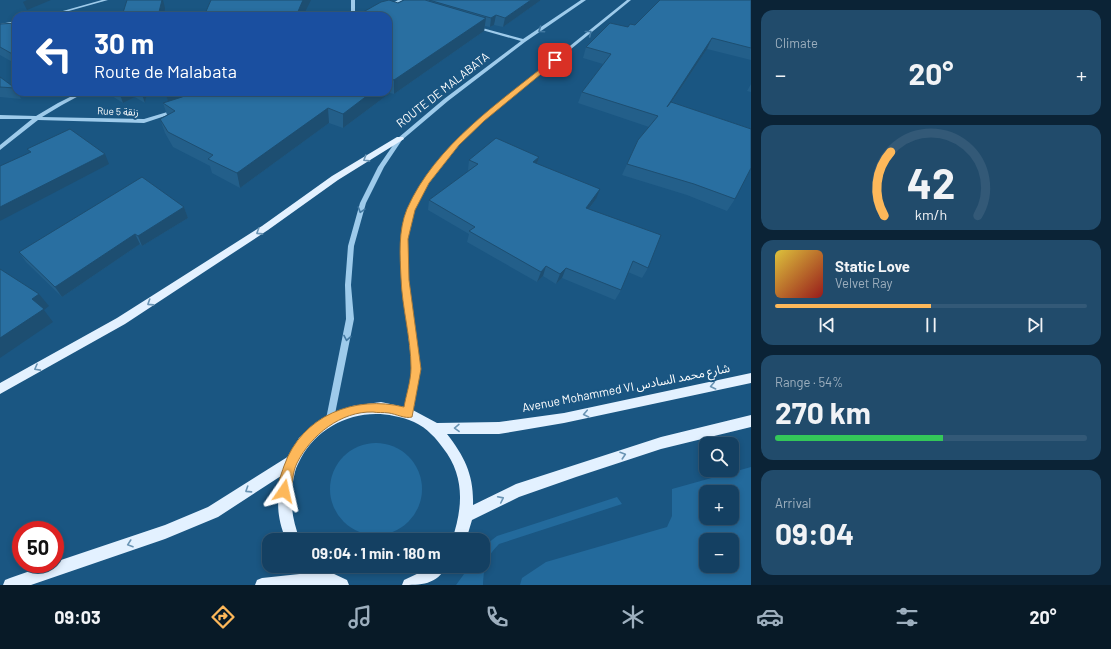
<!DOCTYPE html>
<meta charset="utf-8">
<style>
body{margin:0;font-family:Barlow,"Noto Sans Arabic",sans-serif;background:#214b6b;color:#f1f3f6;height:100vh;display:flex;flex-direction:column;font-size:15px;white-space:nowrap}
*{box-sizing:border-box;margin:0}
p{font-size:13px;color:#9dafbe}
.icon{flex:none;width:22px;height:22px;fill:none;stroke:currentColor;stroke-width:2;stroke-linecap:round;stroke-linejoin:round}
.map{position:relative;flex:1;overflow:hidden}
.side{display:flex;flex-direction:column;gap:10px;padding:10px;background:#0b2336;width:360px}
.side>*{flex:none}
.hud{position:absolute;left:12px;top:12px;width:380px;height:84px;border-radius:12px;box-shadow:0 2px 6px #0003,0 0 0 1px #335977;background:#1a4fa0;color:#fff;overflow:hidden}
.fabs{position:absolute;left:699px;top:437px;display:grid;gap:8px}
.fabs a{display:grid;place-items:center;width:40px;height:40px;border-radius:8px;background:#144062;box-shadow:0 2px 6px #0003,0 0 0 1px #335977;font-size:20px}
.speed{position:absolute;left:12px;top:521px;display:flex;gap:8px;font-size:20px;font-weight:700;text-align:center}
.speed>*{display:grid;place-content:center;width:52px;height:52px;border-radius:50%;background:#144062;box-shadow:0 2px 6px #0003,0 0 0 1px #335977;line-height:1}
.speed .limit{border:6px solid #d22;background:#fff;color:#111}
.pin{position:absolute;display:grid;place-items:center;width:34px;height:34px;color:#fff;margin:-17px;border-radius:8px;box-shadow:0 2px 6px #0006}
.me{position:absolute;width:44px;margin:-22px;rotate:11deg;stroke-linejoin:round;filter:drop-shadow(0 0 3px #0008)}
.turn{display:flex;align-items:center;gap:14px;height:84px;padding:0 16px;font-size:18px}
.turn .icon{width:52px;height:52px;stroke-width:2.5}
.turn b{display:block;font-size:28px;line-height:34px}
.big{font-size:30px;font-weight:700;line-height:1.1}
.side .tile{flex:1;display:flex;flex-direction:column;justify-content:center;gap:6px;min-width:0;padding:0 14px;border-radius:12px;background:#214b6b}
.side .dial{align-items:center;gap:0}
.dial svg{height:104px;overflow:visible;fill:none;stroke:#335977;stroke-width:7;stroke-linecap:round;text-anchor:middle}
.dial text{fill:#f1f3f6;stroke:none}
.song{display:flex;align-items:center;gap:12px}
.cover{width:48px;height:48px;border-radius:6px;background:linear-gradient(135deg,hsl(50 70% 55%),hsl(0 70% 35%))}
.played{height:4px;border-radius:2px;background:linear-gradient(90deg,#fdb85a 50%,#335977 50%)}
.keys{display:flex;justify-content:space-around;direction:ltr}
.heat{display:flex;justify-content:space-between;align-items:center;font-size:22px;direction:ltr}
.charge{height:6px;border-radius:3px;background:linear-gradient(90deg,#34c759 54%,#335977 0)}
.trip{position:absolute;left:262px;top:533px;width:228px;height:40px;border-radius:12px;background:#144062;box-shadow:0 2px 6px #0003,0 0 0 1px #335977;font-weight:700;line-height:40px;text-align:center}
.tabs{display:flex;height:64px;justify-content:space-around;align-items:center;background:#081a27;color:#9dafbe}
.tabs .icon{width:28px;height:28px}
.tabs .active{color:#fdb85a}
.tabs b{font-size:18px;color:#f1f3f6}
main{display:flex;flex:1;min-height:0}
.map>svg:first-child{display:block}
.green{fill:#236a9c;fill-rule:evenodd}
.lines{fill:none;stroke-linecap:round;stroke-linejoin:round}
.minor{fill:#9ecbeb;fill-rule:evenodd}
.major{fill:#e3f1ff;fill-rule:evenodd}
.wall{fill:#235f8a}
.shaded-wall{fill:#1d4e71}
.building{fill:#296fa1;stroke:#1d4e71}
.oneway{stroke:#4279a2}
.oneway2{stroke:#6a94b4}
.route{fill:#fdb85a;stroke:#a4783a}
.labels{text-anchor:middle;stroke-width:4;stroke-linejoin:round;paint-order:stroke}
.far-street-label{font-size:10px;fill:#fff;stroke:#1a5682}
.street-label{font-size:12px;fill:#fff;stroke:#1a5682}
</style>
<main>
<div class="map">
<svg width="751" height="585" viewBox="0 0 751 585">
<rect width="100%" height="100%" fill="#1a5682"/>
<g class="green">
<circle cx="376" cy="489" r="46"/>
<path d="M 751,467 L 751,585 L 520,585 L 522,578 L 546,562 L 667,527 L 672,516 L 672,489 ZM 706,492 L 732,492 L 732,518 L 706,518 ZM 706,540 L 732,540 L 732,566 L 706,566 Z"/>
<path d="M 617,497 L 622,504 L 499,544 C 486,557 484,566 483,585 L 456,585 L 470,566 L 483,566 L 483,547 L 497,536 Z"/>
</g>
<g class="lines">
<g class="minor">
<path d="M 102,0 L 108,0 L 51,16 L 45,16 Z"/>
<rect x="351" y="0" width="4" height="16"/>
<path d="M 398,0 L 403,0 L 390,7 L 387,6 Z"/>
<path d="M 581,0 L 586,0 L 525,42 L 448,101 L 402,140 L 384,167 L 366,203 L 354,246 L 351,285 L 354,319 L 334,419 L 333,422 L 330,423 L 327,422 L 326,419 L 346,319 L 345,285 L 348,246 L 360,203 L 378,167 L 398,138 L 444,99 L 521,41 L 475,28 L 475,26 L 523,39 Z"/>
<path d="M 627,0 L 631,0 L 483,121 L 459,145 L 429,183 L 414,210 L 407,239 L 408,280 L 420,369 L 413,413 L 412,416 L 409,417 L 406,416 L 405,413 L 412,369 L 402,280 L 401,239 L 408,210 L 424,181 L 455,143 L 479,119 Z"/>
<path d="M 16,21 L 16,23 L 0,26 L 0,24 Z"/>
<path d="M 80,92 L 86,92 L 62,105 L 42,117 L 144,119 L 174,110 L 177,112 L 144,123 L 38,120 L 0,150 L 0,145 L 32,119 L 0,119 L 0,115 L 36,116 L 58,103 Z"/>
</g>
<g class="major">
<path d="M 397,137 L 403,137 L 404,139 L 338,180 L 268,230 L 125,324 L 0,394 L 0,383 L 117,318 L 262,226 L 332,176 Z"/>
<path d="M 751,373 L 751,383 L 564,423 L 499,434 L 447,434 C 465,457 474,476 473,505 L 516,484 L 661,437 L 751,415 L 751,427 L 661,449 L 576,477 L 519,497 L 472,520 L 466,540 L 452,540 C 463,507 465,476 443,448 C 439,443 436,438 431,434 C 422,424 407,418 394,416 C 357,408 319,425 301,458 C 299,462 296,467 295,472 C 289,496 291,517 300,540 L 286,540 C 276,515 277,502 281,476 L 218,517 L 165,539 L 31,585 L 3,585 L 5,580 L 10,578 L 50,564 L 55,564 L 55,562 L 165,525 L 208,507 L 289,456 L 299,438 L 321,419 L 352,406 L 381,402 L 409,408 L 437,423 L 499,422 L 564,413 Z"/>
<path d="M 305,566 L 323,566 L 332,573 L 347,580 L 349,585 L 255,585 L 257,580 L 262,578 L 309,573 Z"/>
<path d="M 428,566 L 446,566 C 438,585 420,585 402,585 L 404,580 L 421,572 Z"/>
</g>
</g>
<g class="wall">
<path d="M 404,0 L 541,0 L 503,27 L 494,25 L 490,27 L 485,26 L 484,31 L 394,94 L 390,93 L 343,128 L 329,123 L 240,188 L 212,173 L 210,166 L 173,147 L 165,133 L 160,119 L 167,115 L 163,103 L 168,101 L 166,95 L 388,92 L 398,3 Z"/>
<path d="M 751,0 L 751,60 L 707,49 L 672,102 L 751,129 L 751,168 L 735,199 L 727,211 L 687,195 L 622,175 L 638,140 L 649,127 L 578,103 L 582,92 L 603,64 L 583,58 L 586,47 L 628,27 L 635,25 Z"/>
<path d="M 16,23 L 16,64 L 0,55 L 0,24 Z"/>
<path d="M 0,77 L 15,88 L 16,89 L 16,92 L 18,92 L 21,99 L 0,97 Z"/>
<path d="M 751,84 L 751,92 L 747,91 Z"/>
<path d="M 106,92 L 147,92 L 145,103 L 135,97 L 123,103 Z"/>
<path d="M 539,157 L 537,164 L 596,199 L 589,209 L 648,268 L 642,278 L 628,272 L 621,290 L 615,300 L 562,278 L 556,284 L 543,276 L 537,282 L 467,242 L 469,234 L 428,210 L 429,200 L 469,171 L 468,170 L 469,160 Z"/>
<path d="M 184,207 L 188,218 L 142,246 L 140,244 L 62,297 L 26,262 L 19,252 Z"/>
</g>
<g class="shaded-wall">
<path d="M 27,0 L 51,0 L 27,10 L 23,2 Z"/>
<path d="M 162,0 L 163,0 L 165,8 L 164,16 L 158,16 Z"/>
<path d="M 303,0 L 311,0 L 303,16 L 296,16 Z"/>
<path d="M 531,0 L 541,0 L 503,27 L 505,18 Z"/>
<path d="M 496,15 L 494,25 L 490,27 L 491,18 Z"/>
<path d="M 486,18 L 484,31 L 394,94 L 394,80 Z"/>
<path d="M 712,38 L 707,49 L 661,118 L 667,107 Z"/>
<path d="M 391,79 L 390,93 L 343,128 L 343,114 L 372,92 L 388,92 L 388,81 Z"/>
<path d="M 119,92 L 133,92 L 135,97 L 123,103 Z"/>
<path d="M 141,92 L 147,92 L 145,103 Z"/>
<path d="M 178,92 L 211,92 L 170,108 L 166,95 Z"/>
<path d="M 328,108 L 329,123 L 240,188 L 237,173 Z"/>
<path d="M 105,154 L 109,164 L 0,221 L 0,207 Z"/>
<path d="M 539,157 L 536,167 L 533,162 Z"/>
<path d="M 600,189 L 596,199 L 582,218 L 586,208 Z"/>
<path d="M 184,207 L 188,218 L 142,246 L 138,236 Z"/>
<path d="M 135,234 L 140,244 L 62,297 L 55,287 Z"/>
<path d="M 546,266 L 543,276 L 537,282 L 541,272 Z"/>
<path d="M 566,268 L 562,278 L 556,284 L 560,274 Z"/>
<path d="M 39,294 L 49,306 L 44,310 L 53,322 L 0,358 L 0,338 L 32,299 Z"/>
</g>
<g class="building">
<path d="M 127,0 L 162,0 L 158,16 L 122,16 Z"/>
<path d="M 211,0 L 303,0 L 296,16 L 297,16 L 204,16 Z"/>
<path d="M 389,0 L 398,3 L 404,0 L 425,0 L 486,18 L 394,80 L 391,79 L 388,81 L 388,16 L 356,16 L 381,2 Z"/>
<path d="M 429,0 L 531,0 L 505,18 L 496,15 L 491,18 Z"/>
<path d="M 660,0 L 751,0 L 751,48 L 712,38 L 667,107 L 671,102 L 751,129 L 751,168 L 735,199 L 694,184 L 627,164 L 638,140 L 658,116 L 582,92 L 611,54 L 586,47 L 610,23 L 628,27 L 630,24 L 635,25 Z"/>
<path d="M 16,23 L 16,56 L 0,47 L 0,24 Z"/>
<path d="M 0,77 L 15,88 L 0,87 Z"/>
<path d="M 168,92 L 178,92 L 166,95 Z"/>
<path d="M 192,92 L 372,92 L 343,114 L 328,108 L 237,173 L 208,159 L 213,155 L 168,132 L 160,119 L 175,111 L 163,103 L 182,97 Z"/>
<path d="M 70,129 L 105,154 L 0,207 L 0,166 L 31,152 L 27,149 Z"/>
<path d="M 496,138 L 539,157 L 533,162 L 600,189 L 586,208 L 661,235 L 648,268 L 633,261 L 621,290 L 566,268 L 560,274 L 546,266 L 541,272 L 469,231 L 475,227 L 429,200 L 478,164 L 469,160 Z"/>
<path d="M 142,177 L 184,207 L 138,236 L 135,234 L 55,287 L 19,252 Z"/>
<path d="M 0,269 L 39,294 L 32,299 L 44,309 L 0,338 Z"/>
</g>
<defs><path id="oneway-chevron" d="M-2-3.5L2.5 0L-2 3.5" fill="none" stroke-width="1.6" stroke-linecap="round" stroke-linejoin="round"/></defs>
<g class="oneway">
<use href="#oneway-chevron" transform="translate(541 30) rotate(146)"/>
<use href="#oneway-chevron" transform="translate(589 33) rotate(-39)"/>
<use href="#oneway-chevron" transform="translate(361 210) rotate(107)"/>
<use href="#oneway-chevron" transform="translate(347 338) rotate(100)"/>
</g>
<g class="oneway2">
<use href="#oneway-chevron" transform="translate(366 159) rotate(148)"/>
<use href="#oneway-chevron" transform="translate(259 232) rotate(147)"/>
<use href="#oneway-chevron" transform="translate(150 303) rotate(147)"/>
<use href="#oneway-chevron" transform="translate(37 368) rotate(151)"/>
<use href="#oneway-chevron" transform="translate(713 386) rotate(168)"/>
<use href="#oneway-chevron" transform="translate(586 414) rotate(168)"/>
<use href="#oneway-chevron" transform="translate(457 428) rotate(179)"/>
<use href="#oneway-chevron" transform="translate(623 455) rotate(-18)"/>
<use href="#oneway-chevron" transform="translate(248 490) rotate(147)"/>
<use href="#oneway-chevron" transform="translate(501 499) rotate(-26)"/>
<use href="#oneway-chevron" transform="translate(130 544) rotate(161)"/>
</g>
<path class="route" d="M 553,59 L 558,60 L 484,121 L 459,145 L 429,183 L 415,210 L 408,239 L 409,280 L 421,369 L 412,417 C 405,419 396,414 389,413 C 383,412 378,413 373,412 C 341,411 311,435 297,463 C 292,473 293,485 289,496 L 284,497 L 280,496 C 276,486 281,475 284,466 C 302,415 355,395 404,407 C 406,395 411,381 411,368 C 411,338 402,308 401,278 C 400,255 398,231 407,209 C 435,145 501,101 553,59 Z"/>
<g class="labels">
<g class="far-street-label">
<text transform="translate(118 111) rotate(2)" y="4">Rue 5 زنقة</text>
</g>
<g class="street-label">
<text transform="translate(443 90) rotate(-38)" y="4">ROUTE DE MALABATA</text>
<text transform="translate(626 388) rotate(-11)" y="4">Avenue Mohammed VI شارع محمد السادس</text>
</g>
</g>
</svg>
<div class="fabs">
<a><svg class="icon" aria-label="search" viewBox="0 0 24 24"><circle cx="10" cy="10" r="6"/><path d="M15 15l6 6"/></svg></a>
<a>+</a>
<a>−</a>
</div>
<div class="speed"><div class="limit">50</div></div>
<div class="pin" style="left:555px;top:60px;background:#d93025"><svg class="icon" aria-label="arrive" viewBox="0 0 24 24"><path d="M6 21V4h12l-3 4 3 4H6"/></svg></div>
<svg class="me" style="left:284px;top:491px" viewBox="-20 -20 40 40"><path d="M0-17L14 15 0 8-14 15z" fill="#fdb85a" stroke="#fff" stroke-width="4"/></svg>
<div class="trip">09:04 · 1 min · 180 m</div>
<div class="hud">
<div class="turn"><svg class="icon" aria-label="left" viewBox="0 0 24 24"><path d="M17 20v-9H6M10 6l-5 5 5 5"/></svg><div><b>30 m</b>Route de Malabata</div></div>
</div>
</div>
<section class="side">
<div class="tile"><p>Climate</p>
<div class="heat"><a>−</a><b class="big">20°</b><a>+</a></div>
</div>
<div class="tile dial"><svg viewBox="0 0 100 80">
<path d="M14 69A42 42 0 1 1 86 69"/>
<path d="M14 69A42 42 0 0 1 19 20" stroke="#fdb85a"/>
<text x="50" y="56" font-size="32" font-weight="700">42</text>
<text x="50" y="72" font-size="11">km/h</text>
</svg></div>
<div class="tile">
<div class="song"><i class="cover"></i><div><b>Static Love</b><p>Velvet Ray</p></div></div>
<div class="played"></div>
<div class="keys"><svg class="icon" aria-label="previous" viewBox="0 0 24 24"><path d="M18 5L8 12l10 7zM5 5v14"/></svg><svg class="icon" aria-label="pause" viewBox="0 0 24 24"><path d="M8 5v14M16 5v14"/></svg><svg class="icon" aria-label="next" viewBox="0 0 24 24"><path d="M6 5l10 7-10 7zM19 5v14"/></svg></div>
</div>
<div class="tile"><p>Range · 54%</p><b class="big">270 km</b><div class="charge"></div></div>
<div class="tile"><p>Arrival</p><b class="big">09:04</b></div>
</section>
</main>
<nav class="tabs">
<b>09:03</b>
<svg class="icon active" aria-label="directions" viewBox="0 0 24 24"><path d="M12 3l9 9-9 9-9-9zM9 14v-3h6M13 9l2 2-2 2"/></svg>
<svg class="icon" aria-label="music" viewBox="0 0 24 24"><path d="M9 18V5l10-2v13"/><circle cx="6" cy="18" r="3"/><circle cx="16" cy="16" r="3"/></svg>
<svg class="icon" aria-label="phone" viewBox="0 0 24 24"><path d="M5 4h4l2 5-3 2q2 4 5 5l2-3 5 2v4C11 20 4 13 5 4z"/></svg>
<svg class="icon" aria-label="climate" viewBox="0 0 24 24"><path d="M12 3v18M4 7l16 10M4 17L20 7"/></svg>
<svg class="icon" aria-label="car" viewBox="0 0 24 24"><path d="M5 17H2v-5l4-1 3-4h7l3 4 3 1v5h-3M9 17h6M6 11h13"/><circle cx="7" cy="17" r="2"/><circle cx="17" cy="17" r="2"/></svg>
<svg class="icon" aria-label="filters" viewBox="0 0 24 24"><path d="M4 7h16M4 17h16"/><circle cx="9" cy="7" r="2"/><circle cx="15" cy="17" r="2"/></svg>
<b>20°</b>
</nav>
